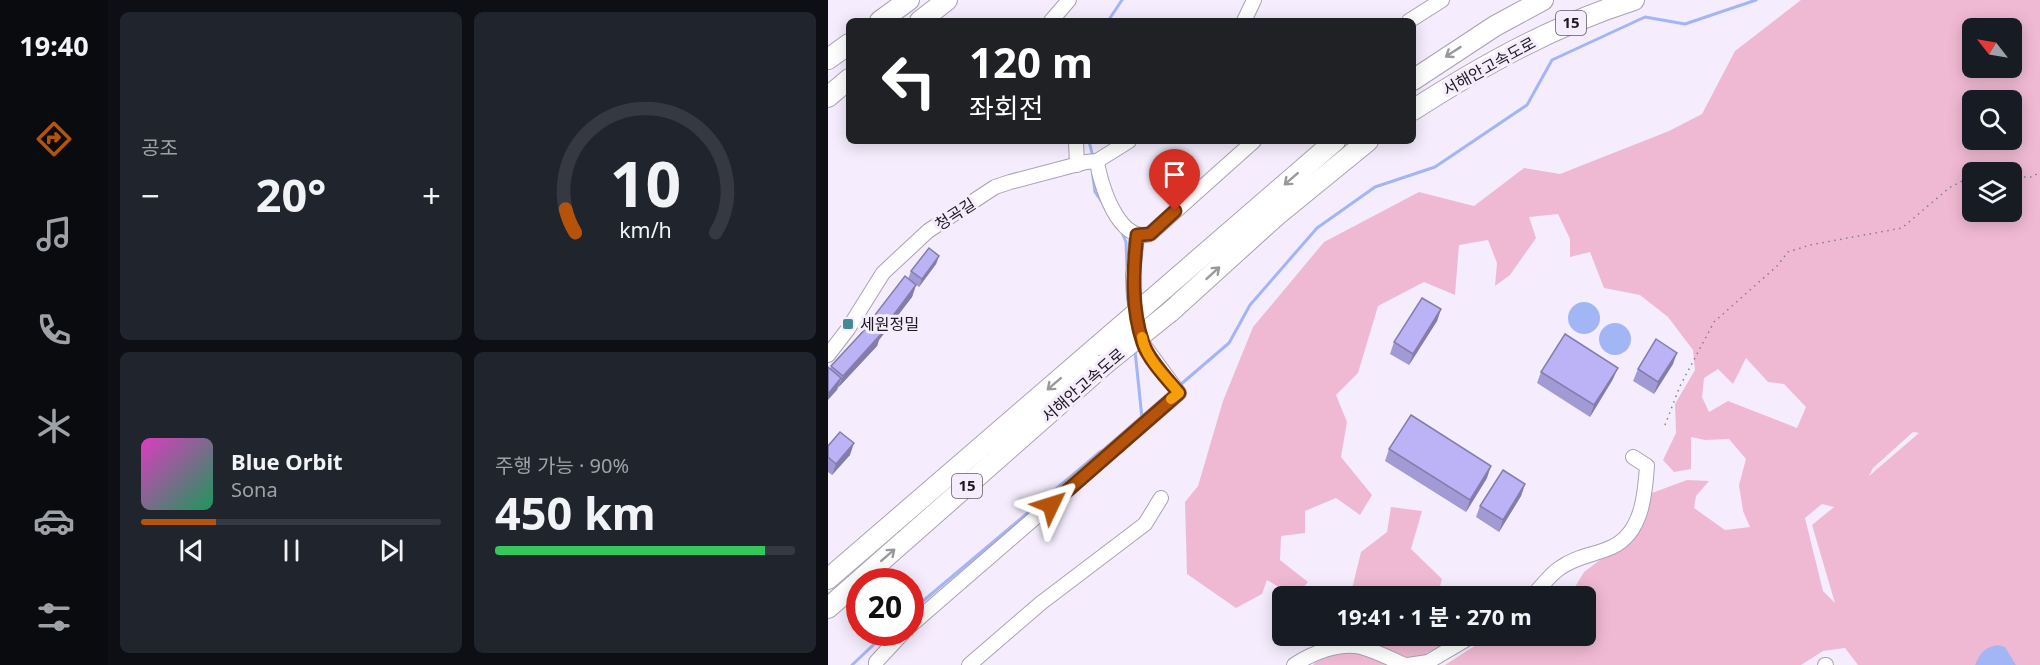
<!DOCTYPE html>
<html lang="ko">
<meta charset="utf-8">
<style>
body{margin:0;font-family:"Noto Sans","Noto Sans KR",sans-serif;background:#20242c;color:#f1f3f6;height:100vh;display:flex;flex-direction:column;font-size:22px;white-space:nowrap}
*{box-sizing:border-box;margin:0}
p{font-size:20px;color:#9ea1a6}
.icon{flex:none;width:33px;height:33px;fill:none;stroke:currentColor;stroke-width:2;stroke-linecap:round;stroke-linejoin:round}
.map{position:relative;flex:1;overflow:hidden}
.drawer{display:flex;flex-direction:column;gap:12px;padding:12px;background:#0d0f14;width:720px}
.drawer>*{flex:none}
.banner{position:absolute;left:18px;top:18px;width:570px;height:126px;border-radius:9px;box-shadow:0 3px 15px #0003;background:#202124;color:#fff;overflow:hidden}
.needle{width:39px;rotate:301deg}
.buttons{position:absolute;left:1134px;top:18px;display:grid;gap:12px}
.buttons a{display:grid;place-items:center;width:60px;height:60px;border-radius:9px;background:#171b24;box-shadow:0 3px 15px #0003;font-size:30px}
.speed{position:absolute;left:18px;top:568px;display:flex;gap:12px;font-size:30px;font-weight:700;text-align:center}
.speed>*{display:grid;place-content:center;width:78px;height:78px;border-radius:50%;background:#171b24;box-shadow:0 3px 15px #0003;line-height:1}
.speed .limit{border:9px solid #d22;background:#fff;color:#111}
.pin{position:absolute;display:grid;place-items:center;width:51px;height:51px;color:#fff;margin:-62px -26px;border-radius:50% 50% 50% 0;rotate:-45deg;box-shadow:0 0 6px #0007}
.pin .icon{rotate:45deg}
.me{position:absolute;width:66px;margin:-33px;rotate:49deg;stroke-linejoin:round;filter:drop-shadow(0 0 4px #0008)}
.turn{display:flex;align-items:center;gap:21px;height:126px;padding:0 24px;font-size:27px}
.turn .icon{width:78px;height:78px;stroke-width:2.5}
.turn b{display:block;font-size:42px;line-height:51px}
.big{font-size:45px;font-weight:700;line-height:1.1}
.drawer .widget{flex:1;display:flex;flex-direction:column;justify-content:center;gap:9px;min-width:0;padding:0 21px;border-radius:9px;background:#20242c}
.drawer .dial{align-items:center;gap:0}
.dial svg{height:156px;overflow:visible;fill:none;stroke:#363941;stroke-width:7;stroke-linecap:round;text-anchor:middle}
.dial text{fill:#f1f3f6;stroke:none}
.song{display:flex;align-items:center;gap:18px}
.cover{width:72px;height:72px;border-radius:9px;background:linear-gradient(135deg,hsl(310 70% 55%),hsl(150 70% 35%))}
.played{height:6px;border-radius:3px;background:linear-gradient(90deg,#b45309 25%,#363941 25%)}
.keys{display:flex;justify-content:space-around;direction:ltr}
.heat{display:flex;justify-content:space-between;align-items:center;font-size:33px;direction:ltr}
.charge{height:9px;border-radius:4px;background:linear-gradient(90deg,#34c759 90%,#363941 0)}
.drawer .tiles{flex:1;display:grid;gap:12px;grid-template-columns:repeat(2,1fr)}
.trip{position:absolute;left:444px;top:586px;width:324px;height:60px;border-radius:9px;background:#171b24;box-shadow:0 3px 15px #0003;font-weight:700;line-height:60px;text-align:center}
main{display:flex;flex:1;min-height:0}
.dock{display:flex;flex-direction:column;width:108px;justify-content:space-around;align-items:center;background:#090b0e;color:#9ea1a6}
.dock .icon{width:42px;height:42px}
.dock .selected{color:#b45309}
.dock b{font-size:27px;color:#f1f3f6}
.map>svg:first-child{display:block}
.green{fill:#f0b9d3;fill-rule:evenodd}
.water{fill:#a2b6f6}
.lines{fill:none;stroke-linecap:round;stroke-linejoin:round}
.stream{stroke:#a2b6f6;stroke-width:3}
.minor-casing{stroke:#aaa1b3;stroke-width:16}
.highway-casing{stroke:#aaa1b3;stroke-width:22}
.path{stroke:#837e89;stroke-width:1.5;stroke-dasharray:1.5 4.5;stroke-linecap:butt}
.minor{stroke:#fff;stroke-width:14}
.highway{stroke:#fff;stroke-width:20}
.highway-bridge-casing{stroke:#aaa1b3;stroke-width:22;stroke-linecap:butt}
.highway-bridge{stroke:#fff;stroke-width:20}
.wall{fill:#a29ad4}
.shaded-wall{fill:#847dac}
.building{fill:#bcb3f6;stroke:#847dac;stroke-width:1.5}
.oneway{stroke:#99989b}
.route-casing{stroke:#753606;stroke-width:15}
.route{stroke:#b45309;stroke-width:10}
.slow{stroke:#f59e0b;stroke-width:10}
.poi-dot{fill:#458997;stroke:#f5edfd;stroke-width:2}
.labels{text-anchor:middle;stroke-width:6;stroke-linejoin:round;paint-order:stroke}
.shield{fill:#f5edfd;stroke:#5d5962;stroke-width:1.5}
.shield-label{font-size:15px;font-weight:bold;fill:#1c1920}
.street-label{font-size:16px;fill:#1c1920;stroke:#f5edfd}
.poi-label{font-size:16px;fill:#1c1920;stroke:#f5edfd;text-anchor:start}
</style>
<main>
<nav class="dock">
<b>19:40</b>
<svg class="icon selected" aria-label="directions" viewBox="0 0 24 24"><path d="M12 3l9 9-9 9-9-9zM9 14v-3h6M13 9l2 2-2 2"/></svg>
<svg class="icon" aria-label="music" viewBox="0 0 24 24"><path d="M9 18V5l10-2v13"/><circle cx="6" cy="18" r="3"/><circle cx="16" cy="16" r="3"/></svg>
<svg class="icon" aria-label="phone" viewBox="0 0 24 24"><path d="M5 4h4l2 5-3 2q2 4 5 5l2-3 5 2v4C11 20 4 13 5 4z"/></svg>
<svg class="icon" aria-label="climate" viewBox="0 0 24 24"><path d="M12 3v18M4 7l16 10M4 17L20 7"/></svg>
<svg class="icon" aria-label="car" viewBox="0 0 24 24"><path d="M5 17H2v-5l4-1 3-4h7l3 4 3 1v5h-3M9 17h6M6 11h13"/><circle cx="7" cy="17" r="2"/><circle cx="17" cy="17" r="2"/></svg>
<svg class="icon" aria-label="filters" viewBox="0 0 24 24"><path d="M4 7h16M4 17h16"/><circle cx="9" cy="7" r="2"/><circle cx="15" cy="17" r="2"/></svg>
</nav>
<section class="drawer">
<div class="tiles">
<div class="widget"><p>공조</p>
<div class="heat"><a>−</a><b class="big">20°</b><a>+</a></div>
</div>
<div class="widget dial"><svg viewBox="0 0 100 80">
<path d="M14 69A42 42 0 1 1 86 69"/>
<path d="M14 69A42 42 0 0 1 9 57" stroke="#b45309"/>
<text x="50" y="56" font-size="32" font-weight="700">10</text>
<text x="50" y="72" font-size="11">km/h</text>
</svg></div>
<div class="widget">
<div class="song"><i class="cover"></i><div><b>Blue Orbit</b><p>Sona</p></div></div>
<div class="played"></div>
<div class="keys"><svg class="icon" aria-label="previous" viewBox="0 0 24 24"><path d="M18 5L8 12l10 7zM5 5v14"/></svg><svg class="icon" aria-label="pause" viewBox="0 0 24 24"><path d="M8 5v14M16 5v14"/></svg><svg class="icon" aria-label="next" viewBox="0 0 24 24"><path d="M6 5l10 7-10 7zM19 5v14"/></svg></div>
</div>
<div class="widget"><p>주행 가능 · 90%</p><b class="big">450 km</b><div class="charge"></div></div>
</div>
</section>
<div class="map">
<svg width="1212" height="665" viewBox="0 0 1212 665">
<rect width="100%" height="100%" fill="#f5edfd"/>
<g class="green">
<path d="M 973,0 L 1212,0 L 1212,665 L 1030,665 L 1017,648 L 995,651 L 973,665 L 617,665 L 662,636 L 758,636 L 758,597 L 741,597 L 756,572 L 813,529 L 824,493 L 859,480 L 881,481 L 868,496 L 866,508 L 897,530 L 922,527 L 915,511 L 911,485 L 918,459 L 901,439 L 877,440 L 863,437 L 863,469 L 846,472 L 835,460 L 848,433 L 847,404 L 867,370 L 865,350 L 840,317 L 812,295 L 776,288 L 762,252 L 742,257 L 742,239 L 730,214 L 701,217 L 708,238 L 682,275 L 667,286 L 669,263 L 660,240 L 631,245 L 627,295 L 596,282 L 550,306 L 530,373 L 508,395 L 519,422 L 513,457 L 544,495 L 532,515 L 508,498 L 477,511 L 477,533 L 453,536 L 452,560 L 480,582 L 467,597 L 439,580 L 434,594 L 408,608 L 359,574 L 357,502 L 370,486 L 395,401 L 425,327 L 496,242 L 591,192 L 646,206 L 696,168 L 732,174 L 841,131 L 874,114 L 907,51 ZM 1144,28 L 1184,28 L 1184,68 L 1144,68 ZM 1144,100 L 1184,100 L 1184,140 L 1144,140 ZM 1144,172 L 1184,172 L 1184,212 L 1144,212 ZM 918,358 L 940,382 L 956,384 L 978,407 L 969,428 L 900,401 L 881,412 L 874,397 L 876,378 L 890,369 L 905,384 ZM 1085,432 L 1091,433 L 1041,476 L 1045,468 ZM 994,504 L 1006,507 L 984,525 L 1007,603 L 995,591 L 977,518 Z"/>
<path d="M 563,507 L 594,511 L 583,549 L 614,579 L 609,597 L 522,597 L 533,552 L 559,532 Z"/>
<path d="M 507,636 L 626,636 L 629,639 L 598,653 L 601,665 L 485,665 Z"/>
</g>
<g class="water">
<circle cx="756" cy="318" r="16"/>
<circle cx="787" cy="339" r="16"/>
<path d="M 1170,645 L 1177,647 L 1188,665 L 1147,665 C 1152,653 1157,647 1170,645 Z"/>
</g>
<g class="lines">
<g class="stream">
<path d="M 280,21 L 294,0"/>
<path d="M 261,141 L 265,157"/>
<path d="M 264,169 L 267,192 L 274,202"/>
<path d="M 293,230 L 298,242 L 299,267"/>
<path d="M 307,351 L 314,418"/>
<path d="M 352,385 L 401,343 L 422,305 L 489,228 L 547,187 L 607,167 L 699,105 L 724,60 L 817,17 L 857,24 L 928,0"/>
<path d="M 82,612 L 273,451"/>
<path d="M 24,665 L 58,633"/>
</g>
<defs>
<g id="minor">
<path d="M 223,21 L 241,0"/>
<path d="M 416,21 L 426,0"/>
<path d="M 581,21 L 614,0"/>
<path d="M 248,141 L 249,165"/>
<path d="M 269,161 C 272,184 291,244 322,234 L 426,141"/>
<path d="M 0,355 L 20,329 L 55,273 L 100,231 L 167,187 L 182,182 L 258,162 L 269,161 L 301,141"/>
<path d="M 703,597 C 713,588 721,575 732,568 C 748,556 767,555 784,547 C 814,533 817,495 819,466 L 805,457"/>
<path d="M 82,626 L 351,393 L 315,344 L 306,298 L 305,275 L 309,235"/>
<path d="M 48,665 L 48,662 L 75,633"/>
<path d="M 141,665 L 213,603 L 317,524 L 333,498"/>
<path d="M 466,665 C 484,653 511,642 533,647 C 548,651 563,659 577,665"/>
<path d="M 580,665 L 600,662 L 644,636"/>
<path d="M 997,665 L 998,665"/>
</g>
<g id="highway">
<path d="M 52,21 L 81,0"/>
<path d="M 92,21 L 119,0"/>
<path d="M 0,59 L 21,44"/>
<path d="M 585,80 L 667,26 L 715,0"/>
<path d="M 0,97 L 21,79"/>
<path d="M 585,110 C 655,65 727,25 806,0"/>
<path d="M 336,289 L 507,141"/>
<path d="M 342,312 L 448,216 L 540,141"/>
<path d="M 0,579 L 271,345"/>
<path d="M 0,608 L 277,364"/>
</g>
</defs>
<use href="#minor" class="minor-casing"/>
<use href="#highway" class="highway-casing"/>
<g class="path">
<path d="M 1184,177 L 1204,177 L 1212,172"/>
<path d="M 837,425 L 852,386 L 886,322 L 949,266 L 960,252 L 982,245 L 1074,228 L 1121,188 L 1136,180 L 1144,179"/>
</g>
<use href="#minor" class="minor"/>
<use href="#highway" class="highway"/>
<defs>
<g id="highway-bridge">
<path d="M 271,345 L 336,289"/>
<path d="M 277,364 L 342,312"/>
</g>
</defs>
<use href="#highway-bridge" class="highway-bridge-casing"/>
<use href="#highway-bridge" class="highway-bridge"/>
</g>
<g class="wall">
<path d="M 111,256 L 108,264 L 91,287 L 80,279 L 83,271 Z"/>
<path d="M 88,285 L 84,297 L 51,340 L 49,346 L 10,387 L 9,390 L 2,369 L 3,366 L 41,324 L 43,320 Z"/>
<path d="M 613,309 L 609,321 L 581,365 L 562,354 L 566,342 Z"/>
<path d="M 845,364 L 826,394 L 805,381 L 810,369 Z"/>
<path d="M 713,372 L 785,379 L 762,417 L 709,383 Z"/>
<path d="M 0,446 L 22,455 L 4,475 L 0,472 Z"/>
<path d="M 561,449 L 659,478 L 638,512 L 557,461 Z"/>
<path d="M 697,484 L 693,496 L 671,532 L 648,517 L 652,506 Z"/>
</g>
<g class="shaded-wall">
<path d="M 111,256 L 108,264 L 91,287 L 94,279 Z"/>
<path d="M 88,285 L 84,297 L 51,340 L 49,346 L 10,388 L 15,376 L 53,335 L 55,329 Z"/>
<path d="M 613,309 L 609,321 L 581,365 L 585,354 Z"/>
<path d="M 849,353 L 845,364 L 826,394 L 830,382 Z"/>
<path d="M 790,368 L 785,379 L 762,417 L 766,405 Z"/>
<path d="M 13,378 L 9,390 L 0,400 L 0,394 Z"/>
<path d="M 26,443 L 22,455 L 4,475 L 8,464 Z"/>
<path d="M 663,466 L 659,478 L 638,512 L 642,500 Z"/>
<path d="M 697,484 L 693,496 L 671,532 L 675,520 Z"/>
</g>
<g class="building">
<path d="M 101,248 L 111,256 L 94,279 L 83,271 Z"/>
<path d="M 77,276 L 88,285 L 55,329 L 43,320 Z"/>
<path d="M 594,298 L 613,309 L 585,354 L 566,342 Z"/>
<path d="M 42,324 L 53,334 L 15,376 L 3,366 Z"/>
<path d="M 737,334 L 790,368 L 766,405 L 713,372 Z"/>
<path d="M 828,339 L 849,353 L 830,382 L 810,369 Z"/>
<path d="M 0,367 L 13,378 L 0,394 Z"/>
<path d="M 583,415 L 663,466 L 642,500 L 561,449 Z"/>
<path d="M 12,432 L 26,443 L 8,464 L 0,457 L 0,446 Z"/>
<path d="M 675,470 L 697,484 L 675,520 L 652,506 Z"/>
</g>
<defs><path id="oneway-shaft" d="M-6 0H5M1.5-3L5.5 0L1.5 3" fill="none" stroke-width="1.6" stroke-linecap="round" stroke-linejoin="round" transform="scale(1.5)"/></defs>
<g class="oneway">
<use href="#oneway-shaft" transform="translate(625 52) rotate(147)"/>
<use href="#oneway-shaft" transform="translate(463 179) rotate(139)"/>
<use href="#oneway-shaft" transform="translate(385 273) rotate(-42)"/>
<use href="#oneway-shaft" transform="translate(226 384) rotate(139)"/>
<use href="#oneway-shaft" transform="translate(60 555) rotate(-41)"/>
</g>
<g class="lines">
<defs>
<path id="route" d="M 223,505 L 351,393 C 340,380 320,359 315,343 C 303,308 305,271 309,235 L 322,234 L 347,211"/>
</defs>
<use href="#route" class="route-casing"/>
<use href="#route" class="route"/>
<path class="slow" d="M 314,337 C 317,358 338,377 351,393 L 343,399"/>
</g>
<rect class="poi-dot" x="14" y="318" width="12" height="12" rx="3"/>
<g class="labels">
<g class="shield">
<rect x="728" y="11" width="30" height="24" rx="4.5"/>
<rect x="124" y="474" width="30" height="24" rx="4.5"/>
</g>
<g class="shield-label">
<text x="743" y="28">15</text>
<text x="139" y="491">15</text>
</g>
<g class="street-label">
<text transform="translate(661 66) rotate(-29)" y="6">서해안고속도로</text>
<text transform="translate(127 214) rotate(-33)" y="6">청곡길</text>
<text transform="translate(255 385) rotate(-41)" y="6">서해안고속도로</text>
</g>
<g class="poi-label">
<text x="32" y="330">세원정밀</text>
</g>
</g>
</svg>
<div class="buttons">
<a><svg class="needle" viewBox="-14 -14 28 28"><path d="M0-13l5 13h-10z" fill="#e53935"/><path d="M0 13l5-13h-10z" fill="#9ea1a6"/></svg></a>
<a><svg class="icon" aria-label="search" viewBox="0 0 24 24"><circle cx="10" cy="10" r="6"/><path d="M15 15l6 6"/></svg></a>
<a><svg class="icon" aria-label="layers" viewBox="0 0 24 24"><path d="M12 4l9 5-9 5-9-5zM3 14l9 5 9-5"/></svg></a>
</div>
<div class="speed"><div class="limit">20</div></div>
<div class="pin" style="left:347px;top:211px;background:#d93025"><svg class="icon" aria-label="arrive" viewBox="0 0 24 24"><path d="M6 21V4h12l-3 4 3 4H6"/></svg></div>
<svg class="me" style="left:223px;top:505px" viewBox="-20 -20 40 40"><path d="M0-17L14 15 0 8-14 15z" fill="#b45309" stroke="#fff" stroke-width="4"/></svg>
<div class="trip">19:41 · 1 분 · 270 m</div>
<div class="banner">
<div class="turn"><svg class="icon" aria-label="left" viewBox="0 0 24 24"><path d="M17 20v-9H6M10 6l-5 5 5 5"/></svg><div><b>120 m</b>좌회전</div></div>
</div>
</div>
</main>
